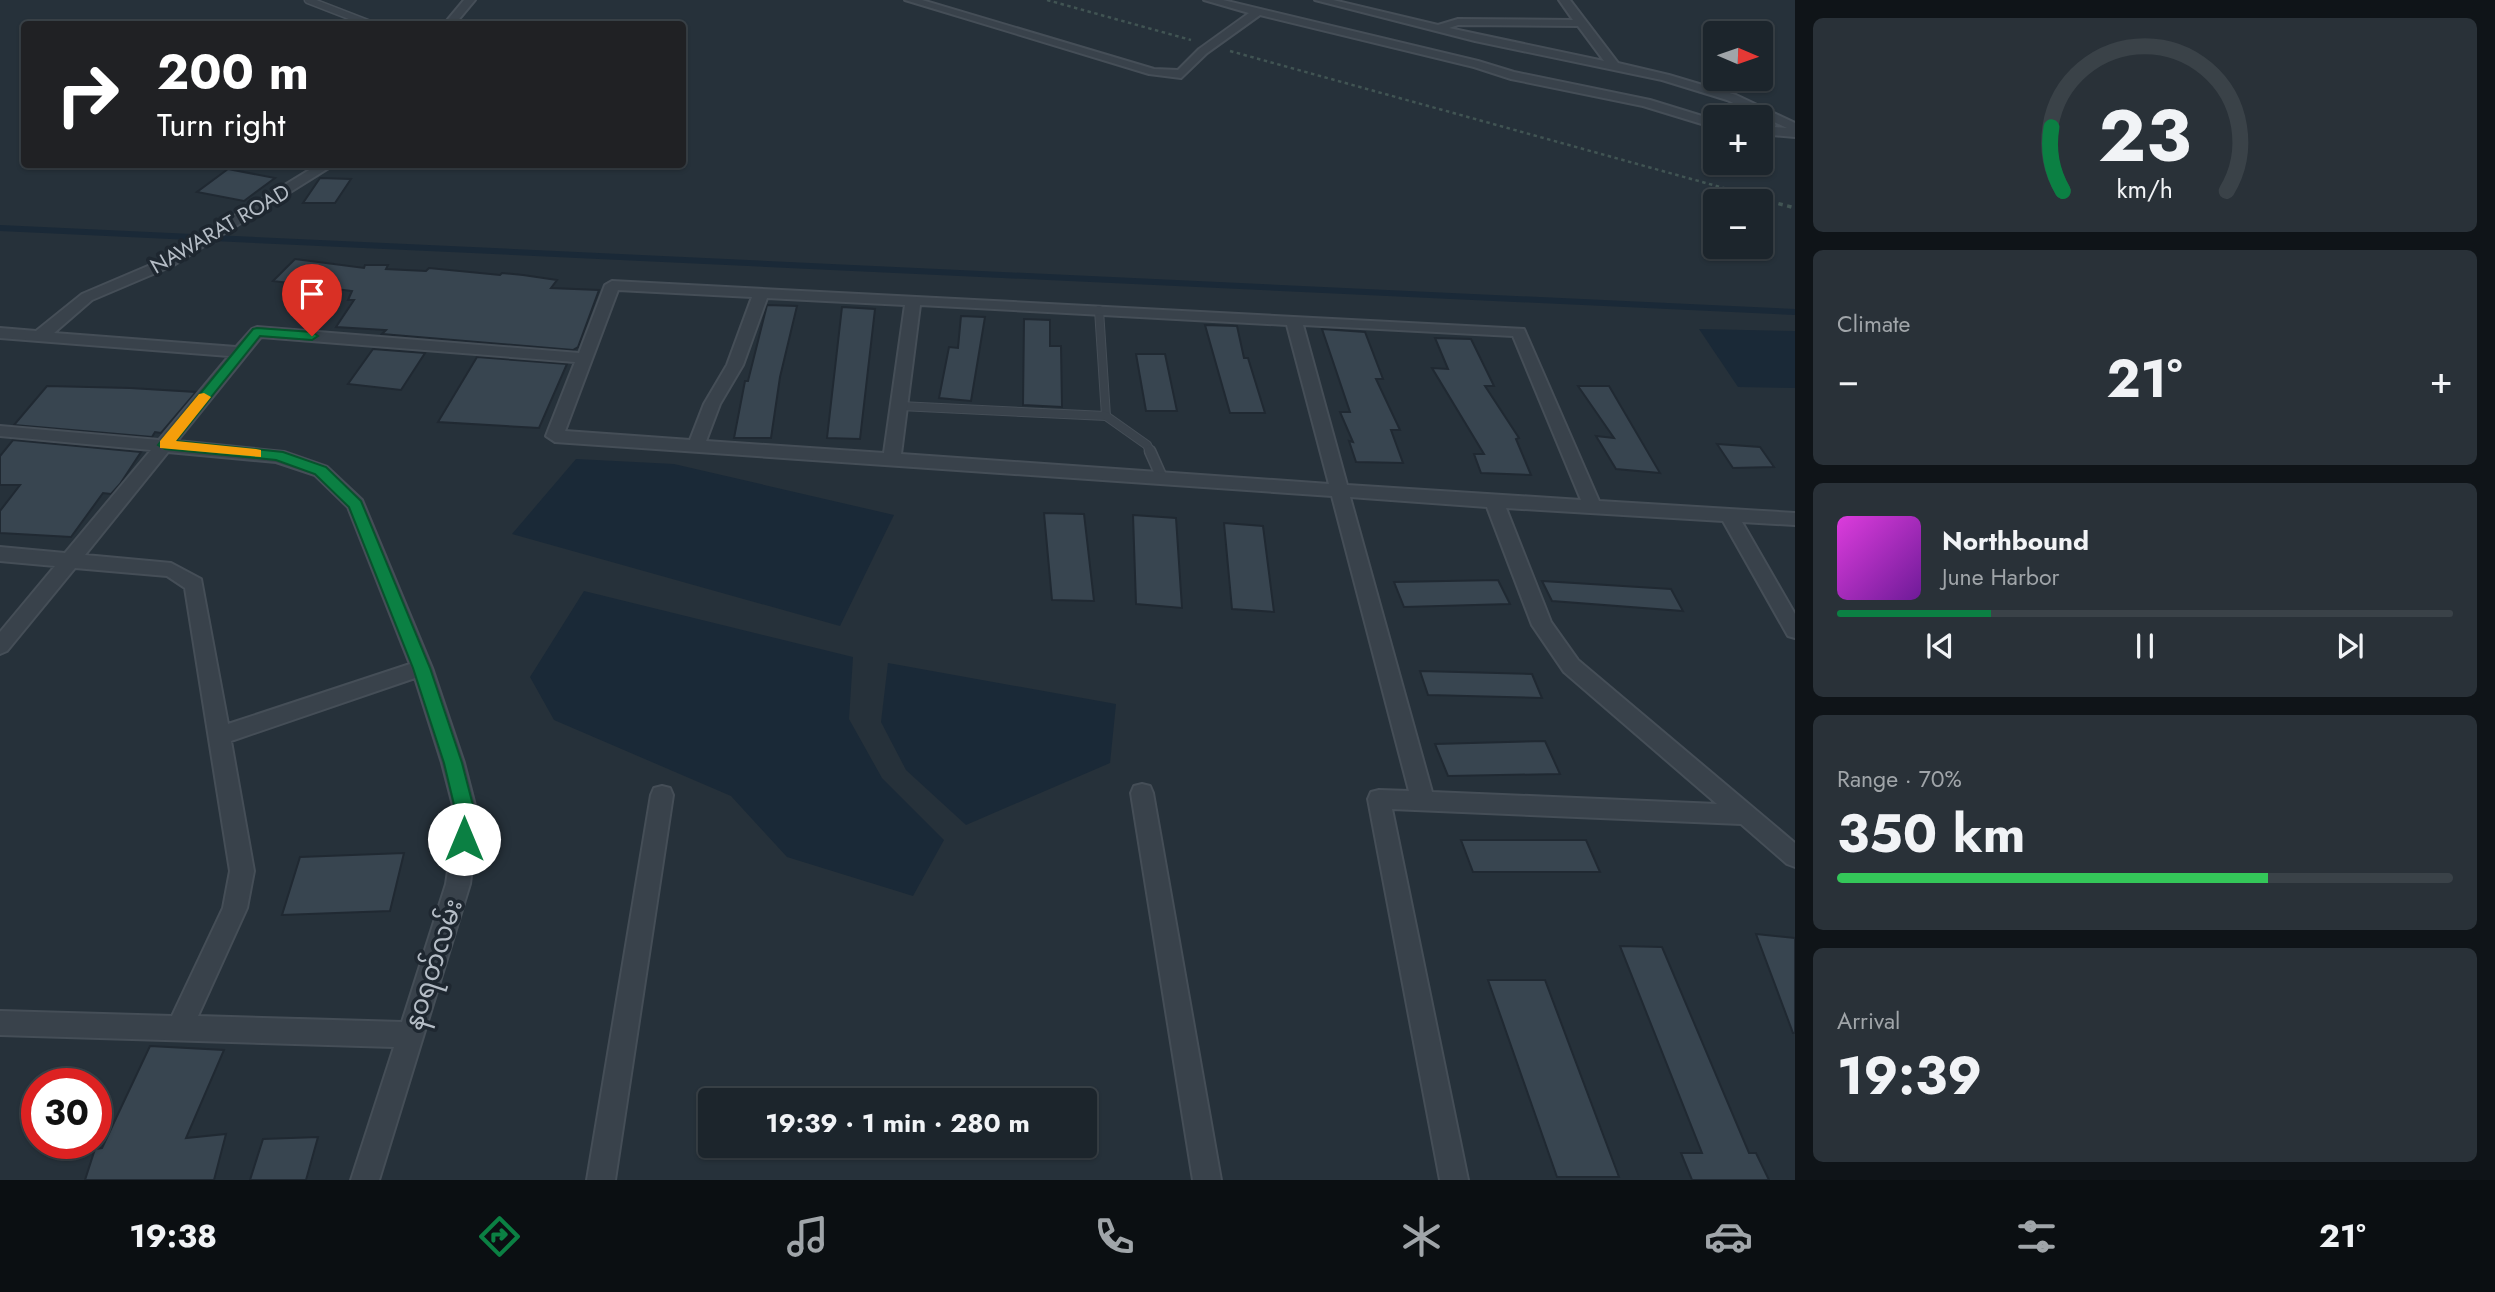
<!DOCTYPE html>
<meta charset="utf-8">
<style>
body{margin:0;font-family:Jost,"Noto Sans Myanmar",sans-serif;background:#293138;color:#f1f3f6;height:100vh;display:flex;flex-direction:column;font-size:26px;white-space:nowrap}
*{box-sizing:border-box;margin:0}
p{font-size:23px;color:#a0a5a9}
.icon{flex:none;width:38px;height:38px;fill:none;stroke:currentColor;stroke-width:2;stroke-linecap:round;stroke-linejoin:round}
.map{position:relative;flex:1;overflow:hidden}
.sheet{display:flex;flex-direction:column;gap:18px;padding:18px;background:#0f1418;width:700px}
.sheet>*{flex:none}
.top-card{position:absolute;left:21px;top:21px;width:665px;height:147px;border-radius:7px;box-shadow:0 2px 5px #0004,0 0 0 2px #3a4248;background:#202124;color:#fff;overflow:hidden}
.needle{width:46px;rotate:92deg}
.fabs{position:absolute;left:1703px;top:21px;display:grid;gap:14px}
.fabs a{display:grid;place-items:center;width:70px;height:70px;border-radius:7px;background:#1c252c;box-shadow:0 2px 5px #0004,0 0 0 2px #3a4248;font-size:35px}
.speed{position:absolute;left:21px;top:1068px;display:flex;gap:14px;font-size:35px;font-weight:700;text-align:center}
.speed>*{display:grid;place-content:center;width:91px;height:91px;border-radius:50%;background:#1c252c;box-shadow:0 2px 5px #0004,0 0 0 2px #3a4248;line-height:1}
.speed .limit{border:10px solid #d22;background:#fff;color:#111}
.pin{position:absolute;display:grid;place-items:center;width:60px;height:60px;color:#fff;margin:-72px -30px;border-radius:50% 50% 50% 0;rotate:-45deg;box-shadow:0 0 7px #0007}
.pin .icon{rotate:45deg}
.me{position:absolute;width:77px;margin:-38px;rotate:0deg;stroke-linejoin:round;filter:drop-shadow(0 0 5px #0008)}
.turn{display:flex;align-items:center;gap:24px;height:147px;padding:0 21px;font-size:32px}
.turn .icon{width:91px;height:91px;stroke-width:2.5}
.turn b{display:block;font-size:49px;line-height:60px}
.big{font-size:52px;font-weight:700;line-height:1.1}
.sheet .tile{flex:1;display:flex;flex-direction:column;justify-content:center;gap:10px;min-width:0;padding:0 24px;border-radius:10px;background:#293138}
.sheet .dial{align-items:center;gap:0}
.dial svg{height:182px;overflow:visible;fill:none;stroke:#3a4248;stroke-width:7;stroke-linecap:round;text-anchor:middle}
.dial text{fill:#f1f3f6;stroke:none}
.song{display:flex;align-items:center;gap:21px}
.cover{width:84px;height:84px;border-radius:10px;background:linear-gradient(135deg,hsl(300 70% 55%),hsl(280 70% 35%))}
.played{height:7px;border-radius:4px;background:linear-gradient(90deg,#0b8043 25%,#3a4248 25%)}
.keys{display:flex;justify-content:space-around;direction:ltr}
.heat{display:flex;justify-content:space-between;align-items:center;font-size:38px;direction:ltr}
.charge{height:10px;border-radius:5px;background:linear-gradient(90deg,#34c759 70%,#3a4248 0)}
.trip{position:absolute;left:698px;top:1088px;width:399px;height:70px;border-radius:7px;background:#1c252c;box-shadow:0 2px 5px #0004,0 0 0 2px #3a4248;font-weight:700;line-height:70px;text-align:center}
.dock{display:flex;height:112px;justify-content:space-around;align-items:center;background:#0b0f12;color:#a0a5a9}
.dock .icon{width:49px;height:49px}
.dock .on{color:#0b8043}
.dock b{font-size:32px;color:#f1f3f6}
main{display:flex;flex:1;min-height:0}
.map>svg:first-child{display:block}
.water{fill:#1a2937}
.lines{fill:none;stroke-linecap:round;stroke-linejoin:round}
.stream{stroke:#1a2937;stroke-width:6}
.building{fill:#384550;stroke:#202932;stroke-width:2}
.lane-far2-casing{stroke:#454e57;stroke-width:9}
.lane-far1-casing{stroke:#454e57;stroke-width:10}
.lane-casing{stroke:#454e57;stroke-width:13}
.street-casing{stroke:#454e57;stroke-width:4}
.path-far1{stroke:#415453;stroke-width:2.5;stroke-dasharray:3.5 3.5;stroke-linecap:butt}
.path{stroke:#415453;stroke-width:3.5;stroke-dasharray:4.5 4.5;stroke-linecap:butt}
.lane-far2{stroke:#39424b;stroke-width:6}
.lane-far1{stroke:#39424b;stroke-width:8}
.lane{stroke:#39424b;stroke-width:10}
.street{fill:#39424b;fill-rule:evenodd}
.route{fill:#0b8043;stroke:#07532c;stroke-width:2}
.slow{fill:#f59e0b}
.labels{text-anchor:middle;stroke-width:7;stroke-linejoin:round;paint-order:stroke}
.far-street-label{font-size:21px;fill:#b5bdc6;stroke:#1e2730}
.street-label{font-size:26px;fill:#b5bdc6;stroke:#1e2730}
</style>
<main>
<div class="map">
<svg width="1795" height="1180" viewBox="0 0 1795 1180">
<rect width="100%" height="100%" fill="#26313a"/>
<g class="water">
<path d="M 1699,329 L 1795,331 L 1795,388 L 1738,387 Z"/>
<path d="M 576,459 L 674,464 L 894,515 L 840,626 L 512,534 Z"/>
<path d="M 584,591 L 853,657 L 849,719 L 882,778 L 944,840 L 913,896 L 787,857 L 731,796 L 554,720 L 530,677 Z"/>
<path d="M 888,663 L 1116,704 L 1110,763 L 966,825 L 906,770 L 881,722 Z"/>
</g>
<g class="lines">
<path class="stream" d="M 0,228 L 1795,312"/>
</g>
<g class="building">
<path d="M 228,169 L 275,178 L 244,201 L 197,192 Z"/>
<path d="M 320,178 L 351,179 L 335,203 L 303,203 Z"/>
<path d="M 295,259 L 364,268 L 365,265 L 388,265 L 386,269 L 426,271 L 429,268 L 500,275 L 502,273 L 523,275 L 557,280 L 551,288 L 599,290 L 578,347 L 573,350 L 382,334 L 386,330 L 336,327 L 354,300 L 348,300 L 352,291 L 273,281 Z"/>
<path d="M 767,305 L 797,306 L 780,377 L 771,438 L 734,438 L 745,381 L 748,381 Z"/>
<path d="M 842,307 L 875,309 L 860,439 L 827,438 Z"/>
<path d="M 961,316 L 985,317 L 971,401 L 939,398 L 949,347 L 958,348 Z"/>
<path d="M 1024,319 L 1050,320 L 1050,346 L 1061,346 L 1062,407 L 1023,405 Z"/>
<path d="M 1205,325 L 1237,326 L 1244,358 L 1248,358 L 1265,413 L 1230,413 Z"/>
<path d="M 1322,329 L 1365,332 L 1383,379 L 1376,379 L 1400,430 L 1391,430 L 1403,463 L 1356,462 L 1349,441 L 1353,442 L 1340,412 L 1350,412 Z"/>
<path d="M 1435,338 L 1471,339 L 1494,386 L 1485,386 L 1519,438 L 1516,439 L 1531,475 L 1481,473 L 1474,454 L 1484,454 L 1432,368 L 1448,369 Z"/>
<path d="M 373,349 L 425,353 L 401,390 L 348,384 Z"/>
<path d="M 1136,354 L 1165,354 L 1177,411 L 1146,411 Z"/>
<path d="M 477,357 L 567,364 L 539,428 L 438,422 Z"/>
<path d="M 47,386 L 130,388 L 196,392 L 161,433 L 155,432 L 152,437 L 14,425 Z"/>
<path d="M 1578,386 L 1609,386 L 1660,473 L 1616,469 L 1596,436 L 1614,438 Z"/>
<path d="M 13,440 L 141,452 L 120,484 L 111,494 L 103,493 L 71,537 L 0,533 L 0,511 L 20,485 L 0,485 L 0,456 Z"/>
<path d="M 1717,444 L 1760,447 L 1774,467 L 1733,468 Z"/>
<path d="M 1044,513 L 1084,514 L 1094,601 L 1052,600 Z"/>
<path d="M 1133,515 L 1176,518 L 1182,608 L 1136,604 Z"/>
<path d="M 1224,523 L 1263,526 L 1274,612 L 1232,609 Z"/>
<path d="M 1498,580 L 1510,604 L 1404,607 L 1394,582 Z"/>
<path d="M 1542,581 L 1671,589 L 1683,611 L 1552,601 Z"/>
<path d="M 1420,671 L 1532,674 L 1542,698 L 1428,695 Z"/>
<path d="M 1545,741 L 1560,774 L 1448,776 L 1435,744 Z"/>
<path d="M 1461,840 L 1586,840 L 1600,872 L 1473,872 Z"/>
<path d="M 404,853 L 390,911 L 282,915 L 300,857 Z"/>
<path d="M 1756,934 L 1795,938 L 1795,1033 L 1793,1033 Z"/>
<path d="M 1620,946 L 1662,947 L 1749,1153 L 1756,1153 L 1769,1180 L 1692,1180 L 1681,1153 L 1702,1153 Z"/>
<path d="M 1488,980 L 1545,980 L 1619,1177 L 1557,1177 Z"/>
<path d="M 150,1046 L 224,1050 L 186,1138 L 226,1134 L 214,1180 L 85,1180 L 95,1149 L 102,1148 Z"/>
<path d="M 318,1137 L 306,1180 L 250,1180 L 263,1139 Z"/>
</g>
<g class="lines">
<defs>
<path id="lane-far2" d="M 308,0 L 370,24"/>
<g id="lane-far1">
<path d="M 1099,310 L 1106,416"/>
<path d="M 900,406 L 1106,416 L 1147,445 L 1151,453"/>
</g>
<path id="lane" d="M 1150,451 L 1162,478"/>
<g id="street">
<path d="M 464,0 L 475,0 L 455,24 L 444,24 Z"/>
<path d="M 905,0 L 922,0 L 1154,69 L 1178,70 L 1199,49 L 1249,13 L 1204,0 L 1223,0 L 1478,61 L 1514,72 L 1650,100 L 1715,120 L 1715,128 L 1643,106 L 1511,79 L 1474,67 L 1260,15 L 1207,53 L 1181,78 L 1149,74 Z"/>
<path d="M 1315,0 L 1333,0 L 1438,25 L 1458,19 L 1573,20 L 1559,0 L 1570,0 L 1618,63 L 1669,75 L 1736,95 L 1795,123 L 1795,137 L 1760,134 L 1760,126 L 1787,128 L 1727,100 L 1662,80 L 1475,41 ZM 1458,25 L 1578,26 L 1604,61 L 1449,28 Z"/>
<path d="M 319,164 L 335,164 L 172,266 L 92,300 L 54,333 L 236,347 L 252,329 L 257,327 L 579,353 L 605,285 L 612,281 L 1524,329 L 1599,501 L 1795,513 L 1795,525 L 1742,522 L 1795,614 L 1795,638 L 1788,636 L 1723,521 L 1506,508 L 1551,622 L 1578,660 L 1795,843 L 1795,867 L 1787,864 L 1741,824 L 1392,809 L 1468,1180 L 1440,1180 L 1368,799 L 1371,792 L 1379,790 L 1409,791 L 1332,496 L 555,442 L 546,436 L 575,362 L 261,337 L 177,441 L 284,452 L 327,467 L 362,500 L 432,668 L 464,763 L 478,817 L 470,884 L 379,1180 L 351,1180 L 394,1047 L 0,1035 L 0,1011 L 172,1016 L 223,908 L 230,871 L 185,588 L 167,576 L 75,568 L 7,651 L 0,654 L 0,632 L 55,566 L 0,561 L 0,547 L 65,553 L 151,450 L 0,436 L 0,426 L 159,440 L 229,356 L 0,338 L 0,328 L 36,331 L 82,294 L 162,260 ZM 618,290 L 752,297 L 727,365 L 704,404 L 690,440 L 565,431 ZM 767,298 L 905,305 L 884,453 L 706,441 L 720,404 L 743,365 ZM 920,305 L 1287,325 L 1329,484 L 901,454 ZM 1303,325 L 1513,336 L 1581,500 L 1347,485 ZM 168,452 L 276,462 L 315,475 L 348,507 L 410,664 L 228,724 L 201,579 L 171,563 L 85,555 ZM 1350,497 L 1487,507 L 1532,625 L 1564,672 L 1717,804 L 1432,792 ZM 415,678 L 442,763 L 456,817 L 446,884 L 402,1022 L 198,1016 L 247,908 L 254,871 L 231,741 Z"/>
<path d="M 1142,784 L 1150,786 L 1153,793 L 1221,1180 L 1193,1180 L 1131,793 L 1134,786 Z"/>
<path d="M 662,786 L 670,788 L 673,795 L 615,1180 L 587,1180 L 651,795 L 654,788 Z"/>
</g>
</defs>
<use href="#lane-far2" class="lane-far2-casing"/>
<use href="#lane-far1" class="lane-far1-casing"/>
<use href="#lane" class="lane-casing"/>
<use href="#street" class="street-casing"/>
<g class="path-far1">
<path d="M 1047,0 L 1191,40"/>
<path d="M 1230,51 L 1767,200"/>
</g>
<path class="path" d="M 1761,199 L 1795,208"/>
<use href="#lane-far2" class="lane-far2"/>
<use href="#lane-far1" class="lane-far1"/>
<use href="#lane" class="lane"/>
<use href="#street" class="street"/>
</g>
<path class="route" d="M 257,328 L 312,332 L 318,336 L 312,340 L 260,336 L 176,441 L 283,452 L 326,467 L 361,501 L 430,668 L 462,763 L 476,817 L 470,845 L 464,848 L 457,845 L 454,839 L 457,817 L 444,763 L 413,668 L 349,507 L 315,474 L 276,460 L 165,449 L 158,445 L 253,329 Z"/>
<path class="slow" d="M 204,393 L 211,397 L 176,441 L 256,449 L 261,450 L 261,457 L 160,448 L 160,441 L 199,394 Z"/>
<g class="labels">
<g class="far-street-label">
<text transform="translate(220 229) rotate(-30)" y="7">NAWARAT ROAD</text>
</g>
<g class="street-label">
<text transform="translate(433 964) rotate(-72)" y="9">နဝရတ်လမ်း</text>
</g>
</g>
</svg>
<div class="fabs">
<a><svg class="needle" viewBox="-14 -14 28 28"><path d="M0-13l5 13h-10z" fill="#e53935"/><path d="M0 13l5-13h-10z" fill="#a0a5a9"/></svg></a>
<a>+</a>
<a>−</a>
</div>
<div class="speed"><div class="limit">30</div></div>
<div class="pin" style="left:312px;top:336px;background:#d93025"><svg class="icon" aria-label="arrive" viewBox="0 0 24 24"><path d="M6 21V4h12l-3 4 3 4H6"/></svg></div>
<svg class="me" style="left:464px;top:839px" viewBox="-20 -20 40 40"><circle r="19" fill="#fff"/><path d="M0-13L10 11 0 6-10 11z" fill="#0b8043"/></svg>
<div class="trip">19:39 · 1 min · 280 m</div>
<div class="top-card">
<div class="turn"><svg class="icon" aria-label="right" viewBox="0 0 24 24"><path d="M7 20v-9h11M14 6l5 5-5 5"/></svg><div><b>200 m</b>Turn right</div></div>
</div>
</div>
<section class="sheet">
<div class="tile dial"><svg viewBox="0 0 100 80">
<path d="M14 69A42 42 0 1 1 86 69"/>
<path d="M14 69A42 42 0 0 1 9 41" stroke="#0b8043"/>
<text x="50" y="56" font-size="32" font-weight="700">23</text>
<text x="50" y="72" font-size="11">km/h</text>
</svg></div>
<div class="tile"><p>Climate</p>
<div class="heat"><a>−</a><b class="big">21°</b><a>+</a></div>
</div>
<div class="tile">
<div class="song"><i class="cover"></i><div><b>Northbound</b><p>June Harbor</p></div></div>
<div class="played"></div>
<div class="keys"><svg class="icon" aria-label="previous" viewBox="0 0 24 24"><path d="M18 5L8 12l10 7zM5 5v14"/></svg><svg class="icon" aria-label="pause" viewBox="0 0 24 24"><path d="M8 5v14M16 5v14"/></svg><svg class="icon" aria-label="next" viewBox="0 0 24 24"><path d="M6 5l10 7-10 7zM19 5v14"/></svg></div>
</div>
<div class="tile"><p>Range · 70%</p><b class="big">350 km</b><div class="charge"></div></div>
<div class="tile"><p>Arrival</p><b class="big">19:39</b></div>
</section>
</main>
<nav class="dock">
<b>19:38</b>
<svg class="icon on" aria-label="directions" viewBox="0 0 24 24"><path d="M12 3l9 9-9 9-9-9zM9 14v-3h6M13 9l2 2-2 2"/></svg>
<svg class="icon" aria-label="music" viewBox="0 0 24 24"><path d="M9 18V5l10-2v13"/><circle cx="6" cy="18" r="3"/><circle cx="16" cy="16" r="3"/></svg>
<svg class="icon" aria-label="phone" viewBox="0 0 24 24"><path d="M5 4h4l2 5-3 2q2 4 5 5l2-3 5 2v4C11 20 4 13 5 4z"/></svg>
<svg class="icon" aria-label="climate" viewBox="0 0 24 24"><path d="M12 3v18M4 7l16 10M4 17L20 7"/></svg>
<svg class="icon" aria-label="car" viewBox="0 0 24 24"><path d="M5 17H2v-5l4-1 3-4h7l3 4 3 1v5h-3M9 17h6M6 11h13"/><circle cx="7" cy="17" r="2"/><circle cx="17" cy="17" r="2"/></svg>
<svg class="icon" aria-label="filters" viewBox="0 0 24 24"><path d="M4 7h16M4 17h16"/><circle cx="9" cy="7" r="2"/><circle cx="15" cy="17" r="2"/></svg>
<b>21°</b>
</nav>
